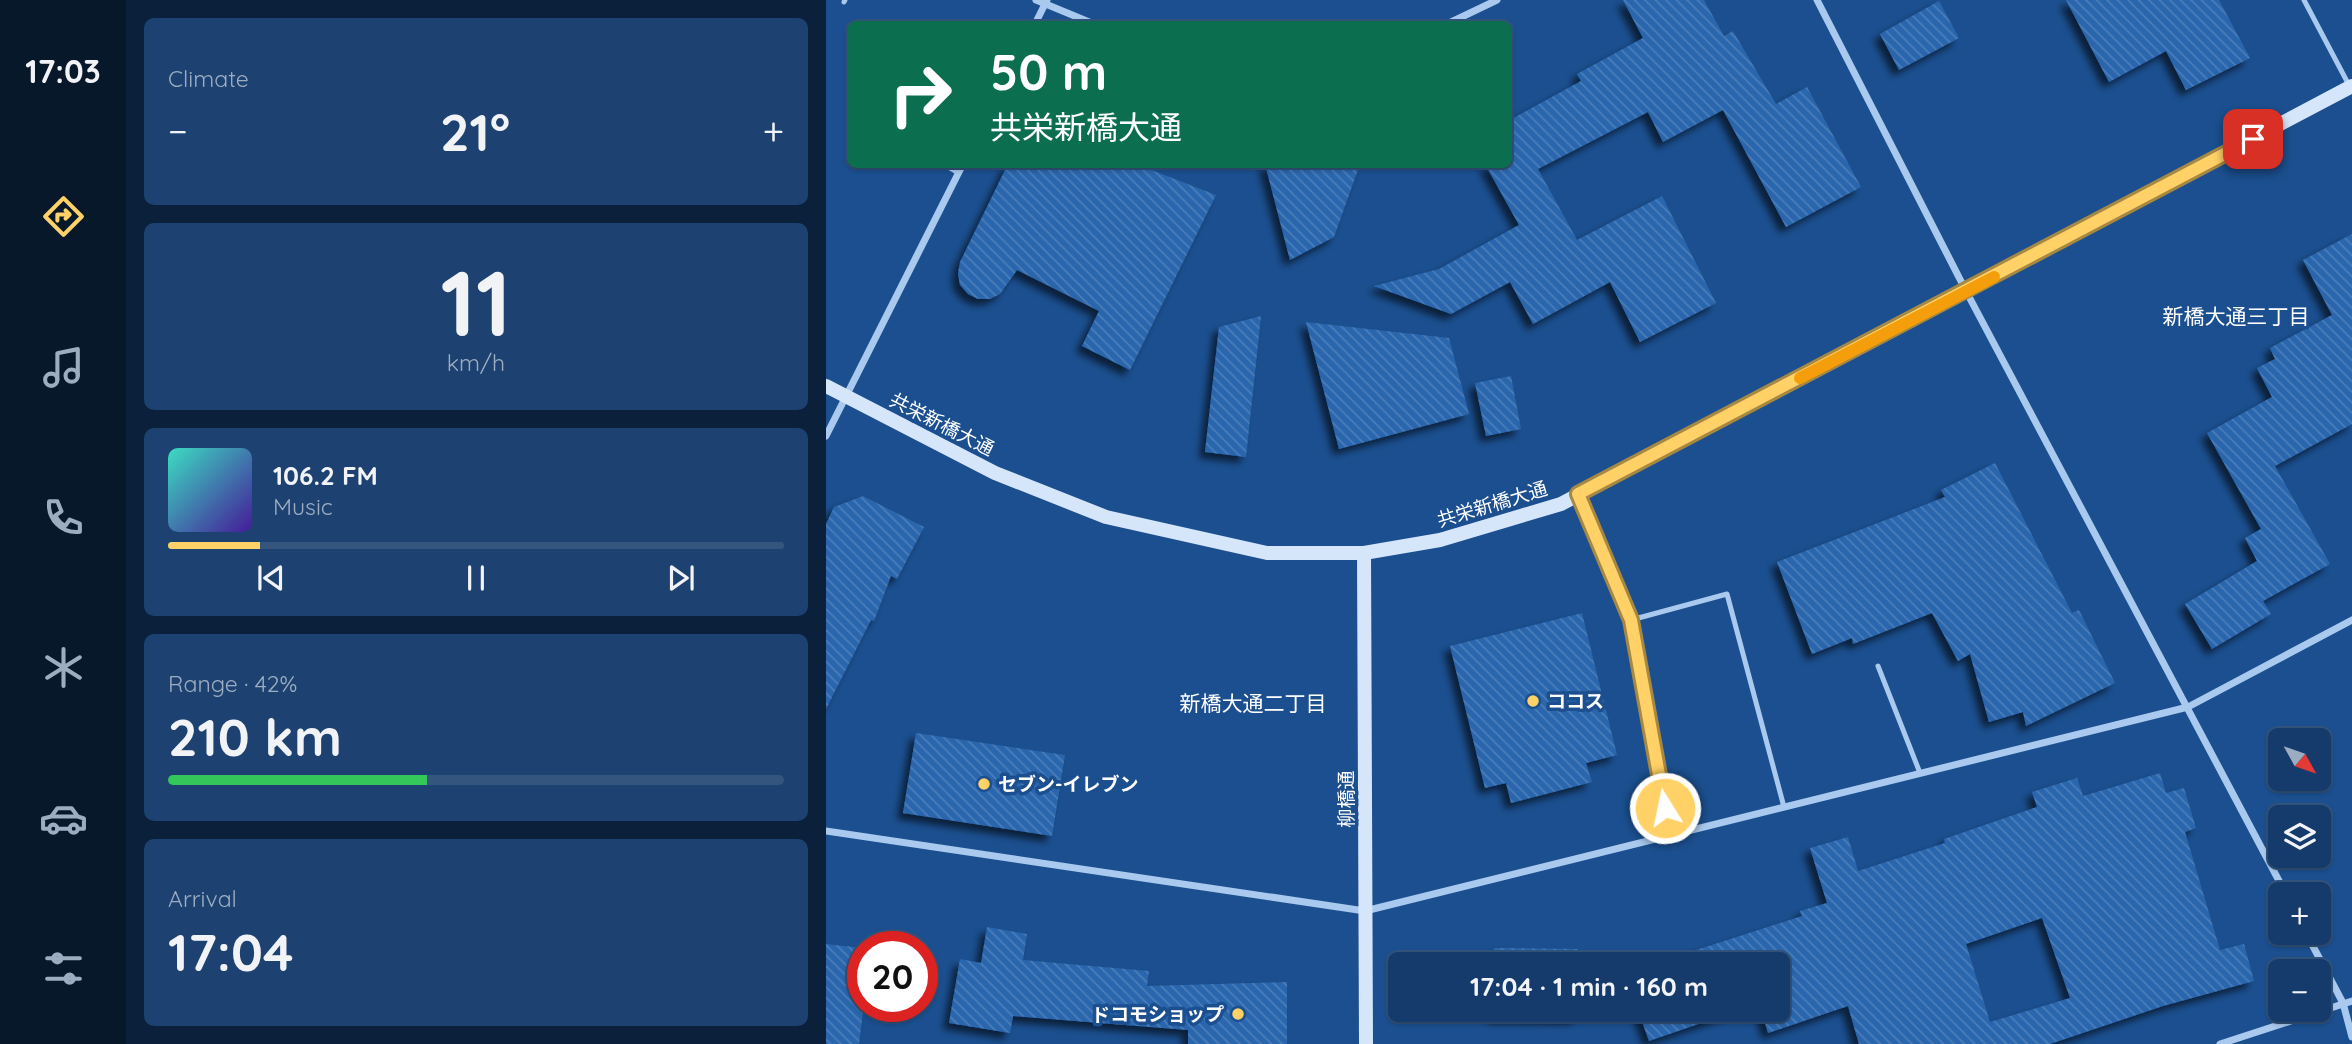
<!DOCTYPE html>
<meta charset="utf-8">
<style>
body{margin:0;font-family:Quicksand,"Noto Sans JP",sans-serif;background:#1d4271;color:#f1f3f6;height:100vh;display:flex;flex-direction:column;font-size:26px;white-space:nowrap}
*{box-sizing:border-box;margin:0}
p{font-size:23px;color:#9dadc1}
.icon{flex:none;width:38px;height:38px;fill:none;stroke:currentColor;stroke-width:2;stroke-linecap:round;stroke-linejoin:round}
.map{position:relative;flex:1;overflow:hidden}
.side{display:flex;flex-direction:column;gap:18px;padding:18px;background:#0b203b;width:700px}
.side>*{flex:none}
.guide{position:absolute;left:21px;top:21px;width:665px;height:147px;border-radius:10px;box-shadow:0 2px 5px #0004,0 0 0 2px #33557e;background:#0b6e4f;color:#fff;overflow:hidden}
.needle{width:46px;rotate:130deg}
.fabs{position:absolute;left:1442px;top:728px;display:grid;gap:14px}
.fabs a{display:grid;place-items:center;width:63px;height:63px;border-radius:10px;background:#143b6b;box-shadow:0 2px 5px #0004,0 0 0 2px #33557e;font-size:35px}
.speed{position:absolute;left:21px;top:931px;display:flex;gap:14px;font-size:35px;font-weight:700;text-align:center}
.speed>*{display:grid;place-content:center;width:91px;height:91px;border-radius:50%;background:#143b6b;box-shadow:0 2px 5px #0004,0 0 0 2px #33557e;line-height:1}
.speed .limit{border:10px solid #d22;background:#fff;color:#111}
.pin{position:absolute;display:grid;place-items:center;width:60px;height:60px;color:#fff;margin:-30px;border-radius:14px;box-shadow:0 4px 10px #0006}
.me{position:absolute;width:77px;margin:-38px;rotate:350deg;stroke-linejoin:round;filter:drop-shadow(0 0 5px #0008)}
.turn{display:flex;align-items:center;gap:24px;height:147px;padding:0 28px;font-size:32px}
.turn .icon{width:91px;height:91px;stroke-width:2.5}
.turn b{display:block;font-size:49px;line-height:60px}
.big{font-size:52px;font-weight:800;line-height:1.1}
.side .card{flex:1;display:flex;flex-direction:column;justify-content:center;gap:10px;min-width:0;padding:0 24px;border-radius:10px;background:#1d4271}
.side .dial{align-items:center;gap:0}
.dial b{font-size:91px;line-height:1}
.song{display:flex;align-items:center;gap:21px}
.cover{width:84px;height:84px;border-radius:10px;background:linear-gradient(135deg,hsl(170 70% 55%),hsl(260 70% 35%))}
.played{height:7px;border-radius:4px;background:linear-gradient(90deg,#ffd166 15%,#33557e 15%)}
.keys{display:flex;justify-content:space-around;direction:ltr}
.heat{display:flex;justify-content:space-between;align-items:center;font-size:38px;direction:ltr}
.charge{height:10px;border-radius:5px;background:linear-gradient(90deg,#34c759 42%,#33557e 0)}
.trip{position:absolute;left:562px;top:952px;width:402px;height:70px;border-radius:10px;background:#143b6b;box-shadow:0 2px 5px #0004,0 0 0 2px #33557e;font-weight:800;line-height:70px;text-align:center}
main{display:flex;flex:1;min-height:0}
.tab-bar{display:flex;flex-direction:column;width:126px;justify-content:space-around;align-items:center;background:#08182b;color:#9dadc1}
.tab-bar .icon{width:49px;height:49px}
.tab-bar .on{color:#ffd166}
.tab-bar b{font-size:32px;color:#f1f3f6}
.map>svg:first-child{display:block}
.building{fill:url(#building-back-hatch);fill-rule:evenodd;filter:url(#shadow)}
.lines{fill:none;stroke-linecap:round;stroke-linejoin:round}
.lane{stroke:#a9c9ee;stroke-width:5}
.street{stroke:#a9c9ee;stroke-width:7}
.secondary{stroke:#d6e6fa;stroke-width:14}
.route-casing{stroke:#a68842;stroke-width:18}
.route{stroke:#ffd166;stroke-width:12}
.slow{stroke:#f59e0b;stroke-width:12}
.poi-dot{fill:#ffd166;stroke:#1b4f8f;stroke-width:2.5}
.labels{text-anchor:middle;stroke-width:7;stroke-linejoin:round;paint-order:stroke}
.street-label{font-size:19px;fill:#fff;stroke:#1b4f8f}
.poi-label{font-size:19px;font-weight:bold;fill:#fff;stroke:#1b4f8f;text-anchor:start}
.neighbourhood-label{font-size:21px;fill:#fff;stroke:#1b4f8f}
</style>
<main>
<nav class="tab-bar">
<b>17:03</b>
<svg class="icon on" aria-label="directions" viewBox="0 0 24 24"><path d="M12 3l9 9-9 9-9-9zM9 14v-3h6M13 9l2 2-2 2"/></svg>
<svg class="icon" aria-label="music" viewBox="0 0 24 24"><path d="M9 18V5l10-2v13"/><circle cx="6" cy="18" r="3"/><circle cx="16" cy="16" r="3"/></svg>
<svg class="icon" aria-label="phone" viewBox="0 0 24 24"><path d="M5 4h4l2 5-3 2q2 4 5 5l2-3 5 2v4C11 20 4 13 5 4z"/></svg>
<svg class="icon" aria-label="climate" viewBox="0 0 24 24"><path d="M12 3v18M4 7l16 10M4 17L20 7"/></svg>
<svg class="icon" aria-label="car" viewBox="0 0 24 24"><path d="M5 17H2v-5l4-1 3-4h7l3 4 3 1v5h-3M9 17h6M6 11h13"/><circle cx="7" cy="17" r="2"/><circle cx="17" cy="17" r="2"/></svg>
<svg class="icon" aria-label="filters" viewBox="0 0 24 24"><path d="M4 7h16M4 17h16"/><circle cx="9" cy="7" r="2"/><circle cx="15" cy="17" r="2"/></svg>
</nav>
<section class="side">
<div class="card"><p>Climate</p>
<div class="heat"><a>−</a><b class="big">21°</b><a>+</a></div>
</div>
<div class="card dial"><b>11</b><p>km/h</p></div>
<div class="card">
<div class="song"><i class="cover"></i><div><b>106.2 FM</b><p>Music</p></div></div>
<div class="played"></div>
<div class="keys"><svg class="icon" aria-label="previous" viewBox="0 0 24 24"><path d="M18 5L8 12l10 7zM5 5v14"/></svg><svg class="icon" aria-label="pause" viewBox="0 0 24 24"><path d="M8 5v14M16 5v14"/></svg><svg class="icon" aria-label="next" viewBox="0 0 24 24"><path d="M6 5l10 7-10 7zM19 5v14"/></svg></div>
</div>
<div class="card"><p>Range · 42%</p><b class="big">210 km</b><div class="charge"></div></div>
<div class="card"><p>Arrival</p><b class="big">17:04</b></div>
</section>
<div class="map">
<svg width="1526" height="1044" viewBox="0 0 1526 1044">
<defs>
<pattern id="building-back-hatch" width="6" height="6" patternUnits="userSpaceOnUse" patternTransform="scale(1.75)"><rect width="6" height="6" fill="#2a66ad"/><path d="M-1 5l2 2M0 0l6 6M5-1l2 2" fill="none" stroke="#4a7db9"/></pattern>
<filter id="shadow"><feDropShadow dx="-6" dy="6" stdDeviation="3.5" flood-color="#0009"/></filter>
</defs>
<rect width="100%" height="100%" fill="#1b4f8f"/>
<g class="building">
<path d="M 797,0 L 878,0 L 898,36 L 907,31 L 950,104 L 981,87 L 1035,187 L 960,227 L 897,110 L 837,142 L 822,112 L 712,169 L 751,240 L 836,196 L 890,303 L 814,342 L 784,282 L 707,324 L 684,282 L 625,314 L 548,286 L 613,269 L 693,225 L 659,164 L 682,164 L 682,121 L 755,81 L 751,74 L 817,38 Z"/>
<path d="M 1240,0 L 1393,0 L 1424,58 L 1360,90 L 1340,51 L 1283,82 Z"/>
<path d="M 1113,1 L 1133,38 L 1073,70 L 1054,34 Z"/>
<path d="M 182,164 L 310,164 L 390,195 L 304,370 L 256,346 L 273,311 L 191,270 L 174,294 L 164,299 L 152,299 L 142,294 L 134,285 L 132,274 L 134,262 Z"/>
<path d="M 439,164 L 534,164 L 508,237 L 464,260 Z"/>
<path d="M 1526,234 L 1526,424 L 1449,466 L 1504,564 L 1437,601 L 1445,614 L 1386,649 L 1359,604 L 1431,561 L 1419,538 L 1435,529 L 1381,433 L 1446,397 L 1431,368 L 1449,359 L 1444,348 L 1506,315 L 1477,260 Z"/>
<path d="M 435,316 L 420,457 L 379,452 L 393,327 Z"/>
<path d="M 480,322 L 623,338 L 643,414 L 513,449 Z"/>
<path d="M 685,376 L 695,429 L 660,436 L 649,383 Z"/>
<path d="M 1169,463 L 1246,613 L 1253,610 L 1289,683 L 1200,726 L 1197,712 L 1163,722 L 1144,654 L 1132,661 L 1106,613 L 1027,644 L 1026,638 L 986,654 L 951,562 L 1119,497 L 1115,490 Z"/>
<path d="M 37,496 L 98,527 L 71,579 L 65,576 L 48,621 L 45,620 L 0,709 L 0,524 L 8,507 Z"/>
<path d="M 756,613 L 791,755 L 760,763 L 766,782 L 685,803 L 680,783 L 659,788 L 624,646 Z"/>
<path d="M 90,733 L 239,755 L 226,836 L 77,813 Z"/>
<path d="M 1334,773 L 1340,793 L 1358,788 L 1370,828 L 1359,832 L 1394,950 L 1418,944 L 1428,981 L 1337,1006 L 1224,1044 L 1033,1044 L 1022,1006 L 942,1033 L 935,1010 L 952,1010 L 952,964 L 835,964 L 836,961 L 976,916 L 974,911 L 1001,903 L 984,848 L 1022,837 L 1032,871 L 1119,843 L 1118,839 L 1211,807 L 1206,792 L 1251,778 L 1257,796 ZM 1216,918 L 1244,998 L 1164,1022 L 1140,944 Z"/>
<path d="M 161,927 L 201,934 L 197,960 L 323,971 L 321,986 L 461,982 L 461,1044 L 362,1044 L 362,1030 L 187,1016 L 184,1033 L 123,1023 L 134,959 L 155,963 Z"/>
<path d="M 0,944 L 37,948 L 37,1012 L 33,1044 L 0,1044 Z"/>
<path d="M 668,948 L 752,949 L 752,964 L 667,964 Z"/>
<path d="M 667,1010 L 752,1010 L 752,1018 L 667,1017 Z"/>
<path d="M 812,1010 L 913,1010 L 823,1041 Z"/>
</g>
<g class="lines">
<g class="lane">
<path d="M 1478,0 L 1524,87"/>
<path d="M 18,2 L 19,0"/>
<path d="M 117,164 L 133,173"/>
<path d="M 753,497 L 805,620 L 844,835"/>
<path d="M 805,620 L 901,594 L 958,807"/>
<path d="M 1052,666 L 1094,773"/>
</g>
<g class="street">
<path d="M 210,0 L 268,24"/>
<path d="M 991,0 L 1140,291 L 1460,894"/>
<path d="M 209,24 L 221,0"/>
<path d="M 621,24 L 671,0"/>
<path d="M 0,436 L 137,164"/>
<path d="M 0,831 L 539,911 L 1362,707 L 1526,620"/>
<path d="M 1480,933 L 1517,1003 L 1526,1037"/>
<path d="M 1394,1044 L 1526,1001"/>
</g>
<g class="secondary">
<path d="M 0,386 L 169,473 L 280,517 L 441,553 L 538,553 L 614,540 L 735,504 L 1526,86"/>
<path d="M 538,553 L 540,1044"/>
</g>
</g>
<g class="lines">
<defs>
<path id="route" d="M 839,808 L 805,620 L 752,494 L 1427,139"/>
</defs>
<use href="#route" class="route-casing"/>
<use href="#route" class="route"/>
<path class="slow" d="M 974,378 L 1168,277"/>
</g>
<g class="poi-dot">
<circle cx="707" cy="701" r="7"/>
<circle cx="158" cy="784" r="7"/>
<circle cx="412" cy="1014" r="7"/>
</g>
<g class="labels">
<g class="street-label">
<text transform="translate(116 424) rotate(27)" y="7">共栄新橋大通</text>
<text transform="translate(666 504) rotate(-17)" y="7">共栄新橋大通</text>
<text transform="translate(520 799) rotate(-90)" y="7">柳橋通</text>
</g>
<g class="poi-label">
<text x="721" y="708">ココス</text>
<text x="172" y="791">セブン-イレブン</text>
<text x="398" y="1021" text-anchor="end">ドコモショップ</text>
</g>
<g class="neighbourhood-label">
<text x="1410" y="324">新橋大通三丁目</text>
<text x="427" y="711">新橋大通二丁目</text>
</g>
</g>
</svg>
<div class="fabs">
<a><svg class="needle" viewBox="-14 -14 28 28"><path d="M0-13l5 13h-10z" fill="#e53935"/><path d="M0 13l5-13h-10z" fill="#9dadc1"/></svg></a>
<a><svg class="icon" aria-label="layers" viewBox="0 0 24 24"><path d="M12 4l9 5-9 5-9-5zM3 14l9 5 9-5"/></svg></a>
<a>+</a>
<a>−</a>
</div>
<div class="speed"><div class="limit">20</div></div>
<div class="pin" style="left:1427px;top:139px;background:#d93025"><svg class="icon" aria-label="arrive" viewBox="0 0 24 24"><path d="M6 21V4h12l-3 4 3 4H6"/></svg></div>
<svg class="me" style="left:839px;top:808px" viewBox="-20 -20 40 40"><circle r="17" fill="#ffd166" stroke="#fff" stroke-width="3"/><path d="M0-11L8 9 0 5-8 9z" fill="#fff"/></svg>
<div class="trip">17:04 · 1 min · 160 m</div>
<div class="guide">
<div class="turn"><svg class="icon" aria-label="right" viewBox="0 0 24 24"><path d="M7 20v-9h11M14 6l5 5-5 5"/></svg><div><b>50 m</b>共栄新橋大通</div></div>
</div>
</div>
</main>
